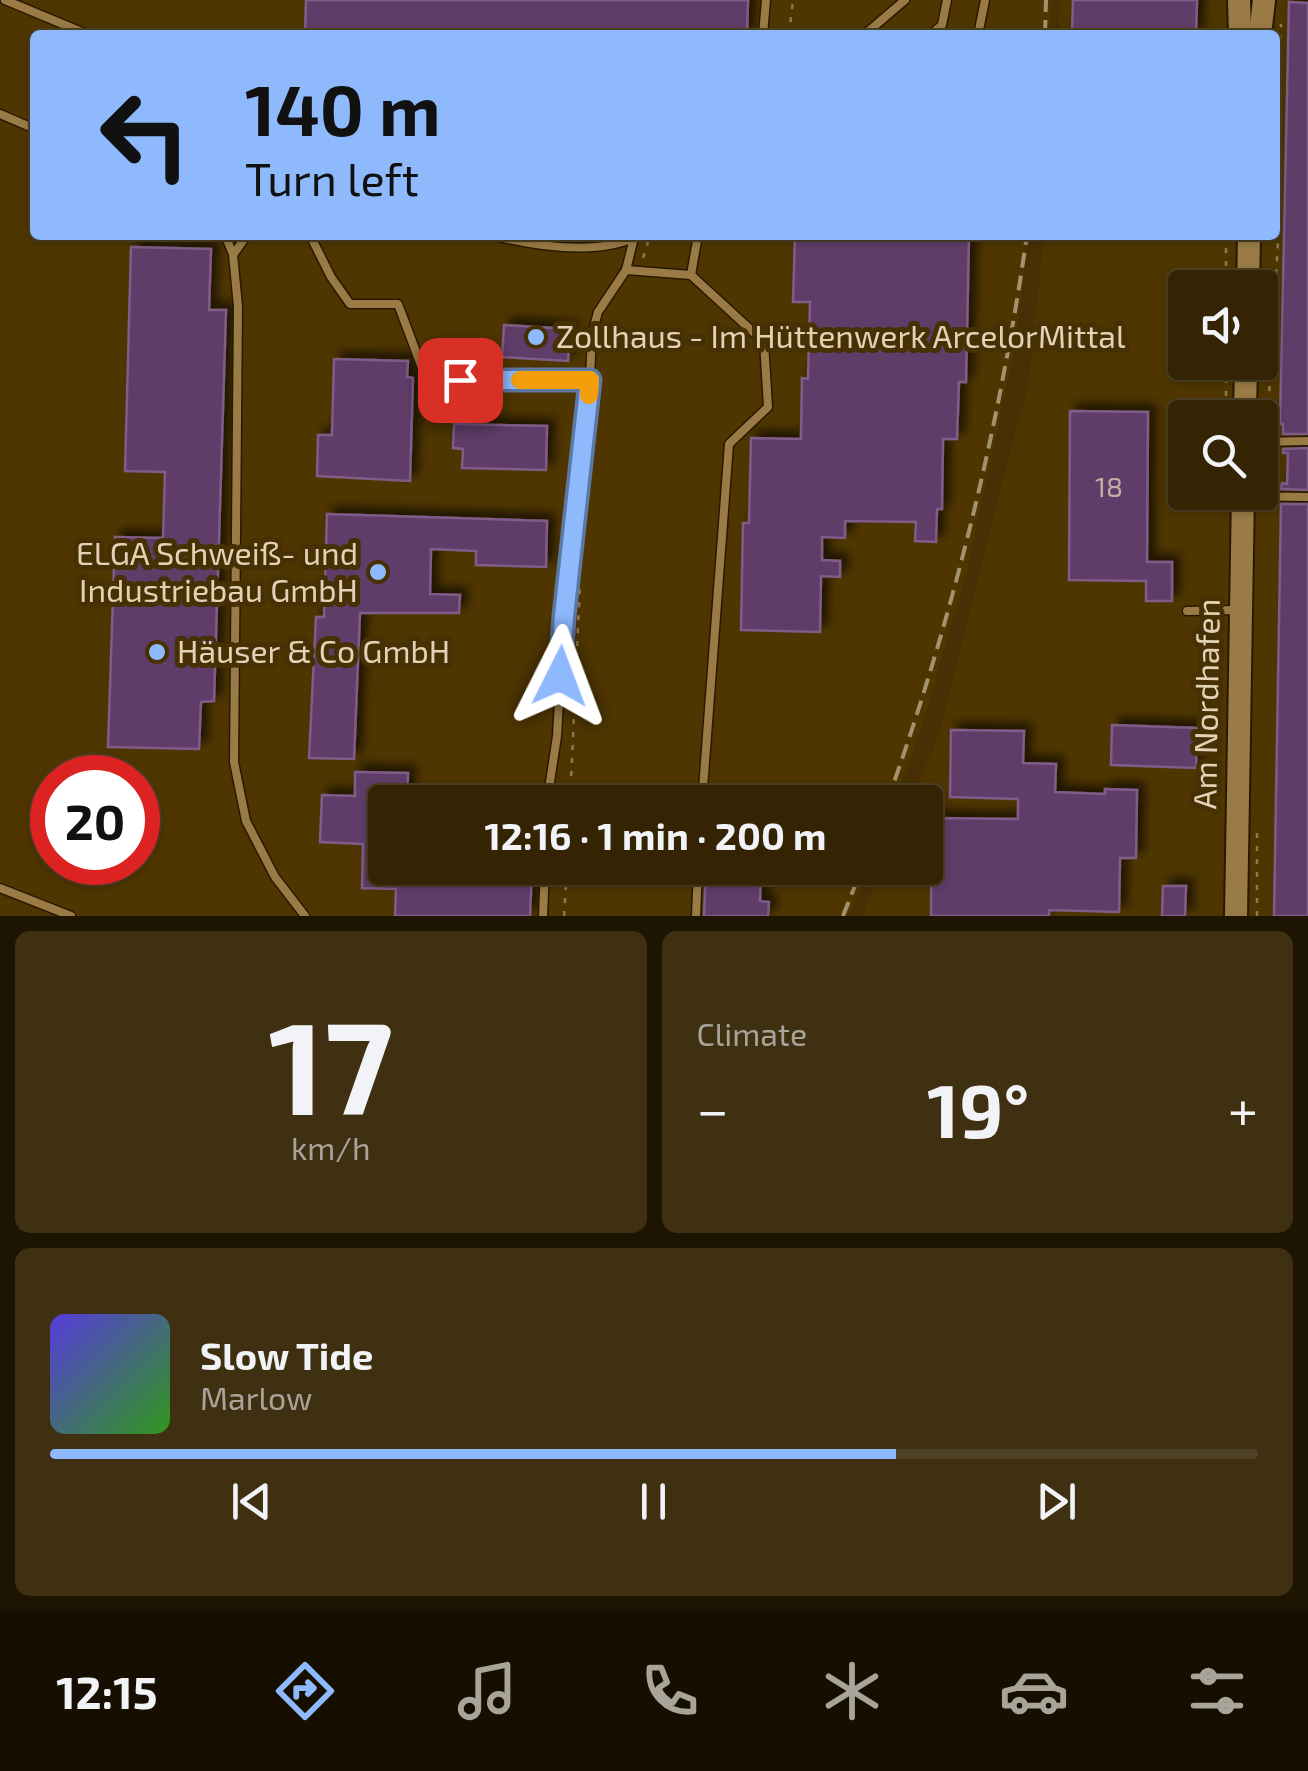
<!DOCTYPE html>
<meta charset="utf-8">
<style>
body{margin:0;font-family:"Exo 2",sans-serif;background:#3f3012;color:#f1f3f6;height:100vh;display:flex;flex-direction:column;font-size:38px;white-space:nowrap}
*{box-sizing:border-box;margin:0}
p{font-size:32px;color:#a9a49a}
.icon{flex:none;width:55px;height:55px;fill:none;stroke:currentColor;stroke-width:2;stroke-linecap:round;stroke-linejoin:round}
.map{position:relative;height:916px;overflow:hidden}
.details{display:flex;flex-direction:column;gap:15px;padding:15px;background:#1d1402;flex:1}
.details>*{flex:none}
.guide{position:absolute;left:30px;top:30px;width:1250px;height:210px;border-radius:10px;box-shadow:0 2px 8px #0004,0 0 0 2px #4e4125;background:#8eb9fd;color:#111;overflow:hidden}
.fabs{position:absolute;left:1168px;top:270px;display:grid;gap:20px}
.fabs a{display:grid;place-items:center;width:110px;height:110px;border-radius:10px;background:#342403;box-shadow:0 2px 8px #0004,0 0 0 2px #4e4125;font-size:50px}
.speed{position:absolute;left:30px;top:755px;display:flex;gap:20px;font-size:50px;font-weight:700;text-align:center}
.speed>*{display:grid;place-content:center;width:130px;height:130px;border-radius:50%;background:#342403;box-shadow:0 2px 8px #0004,0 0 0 2px #4e4125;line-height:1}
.speed .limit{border:15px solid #d22;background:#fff;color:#111}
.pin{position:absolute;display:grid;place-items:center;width:85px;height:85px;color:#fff;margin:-42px;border-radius:20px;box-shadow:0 5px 15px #0006}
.me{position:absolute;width:110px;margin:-55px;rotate:3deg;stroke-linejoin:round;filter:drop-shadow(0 0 8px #0008)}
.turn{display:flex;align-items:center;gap:35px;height:210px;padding:0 50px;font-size:45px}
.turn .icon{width:130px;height:130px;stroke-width:2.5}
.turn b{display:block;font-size:70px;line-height:85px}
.big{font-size:75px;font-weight:700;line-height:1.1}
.details .widget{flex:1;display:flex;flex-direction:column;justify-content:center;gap:15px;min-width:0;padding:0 35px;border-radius:15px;background:#3f3012}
.details .dial{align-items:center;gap:0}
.dial b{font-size:130px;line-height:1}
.song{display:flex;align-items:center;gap:30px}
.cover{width:120px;height:120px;border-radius:15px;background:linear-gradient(135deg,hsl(250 70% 55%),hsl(110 70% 35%))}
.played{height:10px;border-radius:5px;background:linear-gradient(90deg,#8eb9fd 70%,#4e4125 70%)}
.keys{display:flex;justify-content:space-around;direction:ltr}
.heat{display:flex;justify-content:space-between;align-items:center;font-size:55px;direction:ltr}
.details .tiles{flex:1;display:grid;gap:15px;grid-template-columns:1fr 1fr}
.widget:last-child{grid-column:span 2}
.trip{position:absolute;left:368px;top:785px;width:575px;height:100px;border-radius:10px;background:#342403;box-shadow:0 2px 8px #0004,0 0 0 2px #4e4125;font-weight:700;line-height:100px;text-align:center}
.tabs{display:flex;height:160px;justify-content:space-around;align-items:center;background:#150e01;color:#a9a49a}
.tabs .icon{width:70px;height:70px}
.tabs .selected{color:#8eb9fd}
.tabs b{font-size:45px;color:#f1f3f6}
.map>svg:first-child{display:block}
.built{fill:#4f3601;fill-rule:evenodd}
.building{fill:#5f3c67;stroke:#805c89;stroke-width:2.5;filter:url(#shadow)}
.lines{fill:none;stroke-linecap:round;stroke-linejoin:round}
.service-casing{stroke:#281900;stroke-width:11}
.secondary-casing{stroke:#281900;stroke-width:26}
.path{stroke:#8c7854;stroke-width:2.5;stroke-dasharray:5 8;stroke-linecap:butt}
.service{stroke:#9a7b46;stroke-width:8}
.secondary{stroke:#9a7b46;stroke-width:22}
.rail{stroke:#a4916f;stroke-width:4;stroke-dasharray:15 8;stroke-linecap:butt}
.route-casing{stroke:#5c78a4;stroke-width:25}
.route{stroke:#8eb9fd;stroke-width:18}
.slow{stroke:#f59e0b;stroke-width:18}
.poi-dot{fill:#8eb9fd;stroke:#463004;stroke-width:4}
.labels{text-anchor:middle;stroke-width:10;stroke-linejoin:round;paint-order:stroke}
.number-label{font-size:28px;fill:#c2aca3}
.poi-label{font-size:32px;fill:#e3d2b7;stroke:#463004;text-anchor:start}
.street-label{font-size:32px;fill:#e3d2b7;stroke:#463004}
</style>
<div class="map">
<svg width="1308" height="916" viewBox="0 0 1308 916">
<defs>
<filter id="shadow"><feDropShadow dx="7" dy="-7" stdDeviation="5" flood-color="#0009"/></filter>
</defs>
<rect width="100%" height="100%" fill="#463004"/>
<g class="built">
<path d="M 0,0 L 1052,0 L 1049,35 L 35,35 L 35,235 L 1029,235 L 1014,351 L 967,571 L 926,713 L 895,802 L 385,802 L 385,868 L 870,868 L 849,916 L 0,916 ZM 52,778 L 138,778 L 138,862 L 52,862 Z"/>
<path d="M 1060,0 L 1308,0 L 1308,916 L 862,916 L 882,868 L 925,868 L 925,802 L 910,802 L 936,743 L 1029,380 L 1044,235 L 1275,235 L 1275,35 L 1058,35 ZM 1185,288 L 1260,288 L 1260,362 L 1185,362 ZM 1185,418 L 1260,418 L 1260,492 L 1185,492 Z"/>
</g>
<g class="building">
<path d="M 306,0 L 748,0 L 747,35 L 305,35 Z"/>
<path d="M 1073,0 L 1197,0 L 1196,35 L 1072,35 Z"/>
<path d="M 1289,2 L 1308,3 L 1308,434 L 1283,434 L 1283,424 L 1280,424 Z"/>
<path d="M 795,235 L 969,235 L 966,382 L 959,382 L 957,439 L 943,439 L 942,509 L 937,509 L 936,542 L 915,541 L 916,522 L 845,521 L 845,538 L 822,537 L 822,560 L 840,561 L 840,577 L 821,576 L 820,632 L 741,630 L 743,523 L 749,523 L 751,438 L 801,439 L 802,378 L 808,379 L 810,302 L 793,302 Z"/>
<path d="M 131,247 L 211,249 L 209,310 L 226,310 L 214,701 L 201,702 L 199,749 L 108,747 L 115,537 L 163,538 L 165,472 L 125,471 Z"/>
<path d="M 504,325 L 570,329 L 568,361 L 502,357 Z"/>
<path d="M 334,359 L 408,361 L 407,377 L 413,378 L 410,481 L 317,476 L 318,435 L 332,435 Z"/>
<path d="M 1070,411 L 1148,412 L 1147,562 L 1172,562 L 1172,601 L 1146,601 L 1146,581 L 1069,580 Z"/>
<path d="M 454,424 L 547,426 L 546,470 L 462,468 L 463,449 L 453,448 Z"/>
<path d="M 1308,448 L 1308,490 L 1281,489 L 1282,483 L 1287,484 L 1288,453 L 1283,453 L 1283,449 Z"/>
<path d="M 1308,504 L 1308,916 L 1274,916 L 1281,504 Z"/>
<path d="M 327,514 L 547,521 L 546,567 L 476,565 L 476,551 L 431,549 L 430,594 L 460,595 L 459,613 L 360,613 L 354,759 L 309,758 L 316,617 L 324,617 Z"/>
<path d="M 1112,725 L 1197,728 L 1196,768 L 1111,765 Z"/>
<path d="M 951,730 L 1024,731 L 1023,763 L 1056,764 L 1055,792 L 1105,794 L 1105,789 L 1137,790 L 1136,858 L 1120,858 L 1119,912 L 1049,910 L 1049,916 L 931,916 L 932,818 L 1018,819 L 1018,799 L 950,797 Z"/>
<path d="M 355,772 L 408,773 L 407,802 L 385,802 L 385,868 L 532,868 L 530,916 L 395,916 L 396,889 L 362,888 L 363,844 L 320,842 L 322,795 L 355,796 Z"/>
<path d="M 706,868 L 761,868 L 760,901 L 769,902 L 768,916 L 704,916 Z"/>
<path d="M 1163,886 L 1186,886 L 1185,916 L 1162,916 Z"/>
</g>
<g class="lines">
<defs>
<g id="service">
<path d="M 5,0 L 89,35"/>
<path d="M 763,35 L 766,0"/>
<path d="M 864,35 L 905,0"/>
<path d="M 930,35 L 942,25 L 947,0"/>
<path d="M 978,35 L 985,0"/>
<path d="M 0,114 L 35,129"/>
<path d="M 225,235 L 233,254"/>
<path d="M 247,235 L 233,255 L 238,306 L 234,762 L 246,821 L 275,877 L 305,916"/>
<path d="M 310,235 L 331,277 L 350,304 L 398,304 L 427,381 L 590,380"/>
<path d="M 491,235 C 535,246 598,257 640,235"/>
<path d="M 626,270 L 691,275 L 764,342 L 768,407 L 729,444 L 702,802"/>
<path d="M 691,275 L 698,235"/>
<path d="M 1260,442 L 1308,441"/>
<path d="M 1247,496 L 1308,497"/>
<path d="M 1187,611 L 1237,610"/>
<path d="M 547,802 L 557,736 L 564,616 L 589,400 L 592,334 L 598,312 L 626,270 L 634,238"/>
<path d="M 0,888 L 71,916"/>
<path d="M 543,916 L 545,868"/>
<path d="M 696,916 L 698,868"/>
</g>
<g id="secondary">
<path d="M 1239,0 L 1240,35"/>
<path d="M 1260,35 L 1264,0"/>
<path d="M 1248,288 L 1249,235"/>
<path d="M 1245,418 L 1246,362"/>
<path d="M 1236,916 L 1243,492"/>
</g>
</defs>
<use href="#service" class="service-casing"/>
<use href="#secondary" class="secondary-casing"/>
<g class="path">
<path d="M 789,35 L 793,0"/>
<path d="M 1226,235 L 1226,288"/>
<path d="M 643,258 L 648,242"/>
<path d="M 603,352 L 605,331"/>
<path d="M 1226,396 L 1226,362"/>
<path d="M 1267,430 L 1278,242 L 1281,24"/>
<path d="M 1264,485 L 1266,453"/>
<path d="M 570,802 L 580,584"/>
<path d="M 564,916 L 567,868"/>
<path d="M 1257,916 L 1257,828"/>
</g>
<use href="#service" class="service"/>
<use href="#secondary" class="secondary"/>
<g class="rail">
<path d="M 1045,35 L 1046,0"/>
<path d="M 887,802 C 953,618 999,429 1027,235"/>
<path d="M 843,916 L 862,868"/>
</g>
</g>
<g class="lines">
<defs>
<path id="route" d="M 460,380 L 590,380 L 564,616 L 560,676"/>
</defs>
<use href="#route" class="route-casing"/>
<use href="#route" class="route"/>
<path class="slow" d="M 520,380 L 590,380 L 589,395"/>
</g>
<g class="poi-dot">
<circle cx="536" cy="337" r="10"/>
<circle cx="378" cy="572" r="10"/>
<circle cx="157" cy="652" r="10"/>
</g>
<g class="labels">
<g class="number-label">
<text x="1109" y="497">18</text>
</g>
<g class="poi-label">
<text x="556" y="348">Zollhaus - Im Hüttenwerk ArcelorMittal</text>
<text x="358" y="565" text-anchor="end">ELGA Schweiß- und<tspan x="358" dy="37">Industriebau GmbH</tspan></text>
<text x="177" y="663">Häuser &amp; Co GmbH</text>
</g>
<g class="street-label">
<text transform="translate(1207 704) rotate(-89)" y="11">Am Nordhafen</text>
</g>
</g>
</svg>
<div class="fabs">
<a><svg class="icon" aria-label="sound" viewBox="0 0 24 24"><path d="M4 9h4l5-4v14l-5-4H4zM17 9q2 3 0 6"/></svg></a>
<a><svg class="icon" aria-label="search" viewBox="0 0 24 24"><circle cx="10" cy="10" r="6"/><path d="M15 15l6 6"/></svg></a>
</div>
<div class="speed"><div class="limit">20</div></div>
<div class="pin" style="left:460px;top:380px;background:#d93025"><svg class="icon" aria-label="arrive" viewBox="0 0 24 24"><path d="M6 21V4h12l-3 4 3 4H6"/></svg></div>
<svg class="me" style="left:560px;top:676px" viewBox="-20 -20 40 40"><path d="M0-17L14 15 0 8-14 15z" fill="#8eb9fd" stroke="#fff" stroke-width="4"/></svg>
<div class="trip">12:16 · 1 min · 200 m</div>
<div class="guide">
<div class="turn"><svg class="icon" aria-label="left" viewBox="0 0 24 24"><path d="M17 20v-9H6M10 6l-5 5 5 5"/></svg><div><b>140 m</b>Turn left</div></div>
</div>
</div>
<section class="details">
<div class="tiles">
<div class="widget dial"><b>17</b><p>km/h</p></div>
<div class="widget"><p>Climate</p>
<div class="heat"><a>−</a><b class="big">19°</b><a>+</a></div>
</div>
<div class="widget">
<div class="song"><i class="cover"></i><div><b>Slow Tide</b><p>Marlow</p></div></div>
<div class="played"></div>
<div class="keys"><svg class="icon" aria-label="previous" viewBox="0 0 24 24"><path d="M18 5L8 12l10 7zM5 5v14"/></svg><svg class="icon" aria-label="pause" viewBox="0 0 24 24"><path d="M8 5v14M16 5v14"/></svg><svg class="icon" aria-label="next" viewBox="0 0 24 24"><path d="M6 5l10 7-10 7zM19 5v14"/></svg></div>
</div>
</div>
</section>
<nav class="tabs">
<b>12:15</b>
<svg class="icon selected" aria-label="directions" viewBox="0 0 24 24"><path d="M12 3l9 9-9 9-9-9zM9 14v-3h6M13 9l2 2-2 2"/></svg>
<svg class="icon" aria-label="music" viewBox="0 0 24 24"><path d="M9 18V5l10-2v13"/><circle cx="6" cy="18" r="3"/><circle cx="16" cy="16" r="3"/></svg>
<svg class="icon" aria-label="phone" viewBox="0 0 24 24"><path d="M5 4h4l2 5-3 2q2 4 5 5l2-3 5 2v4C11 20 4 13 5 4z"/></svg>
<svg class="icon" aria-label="climate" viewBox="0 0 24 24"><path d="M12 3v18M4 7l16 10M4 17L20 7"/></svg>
<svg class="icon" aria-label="car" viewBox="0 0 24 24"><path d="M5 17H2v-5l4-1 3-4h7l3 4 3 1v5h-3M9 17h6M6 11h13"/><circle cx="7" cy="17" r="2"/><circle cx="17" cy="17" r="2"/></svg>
<svg class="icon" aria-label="filters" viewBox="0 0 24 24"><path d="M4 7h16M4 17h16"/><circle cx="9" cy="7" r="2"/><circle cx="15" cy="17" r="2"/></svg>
</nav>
